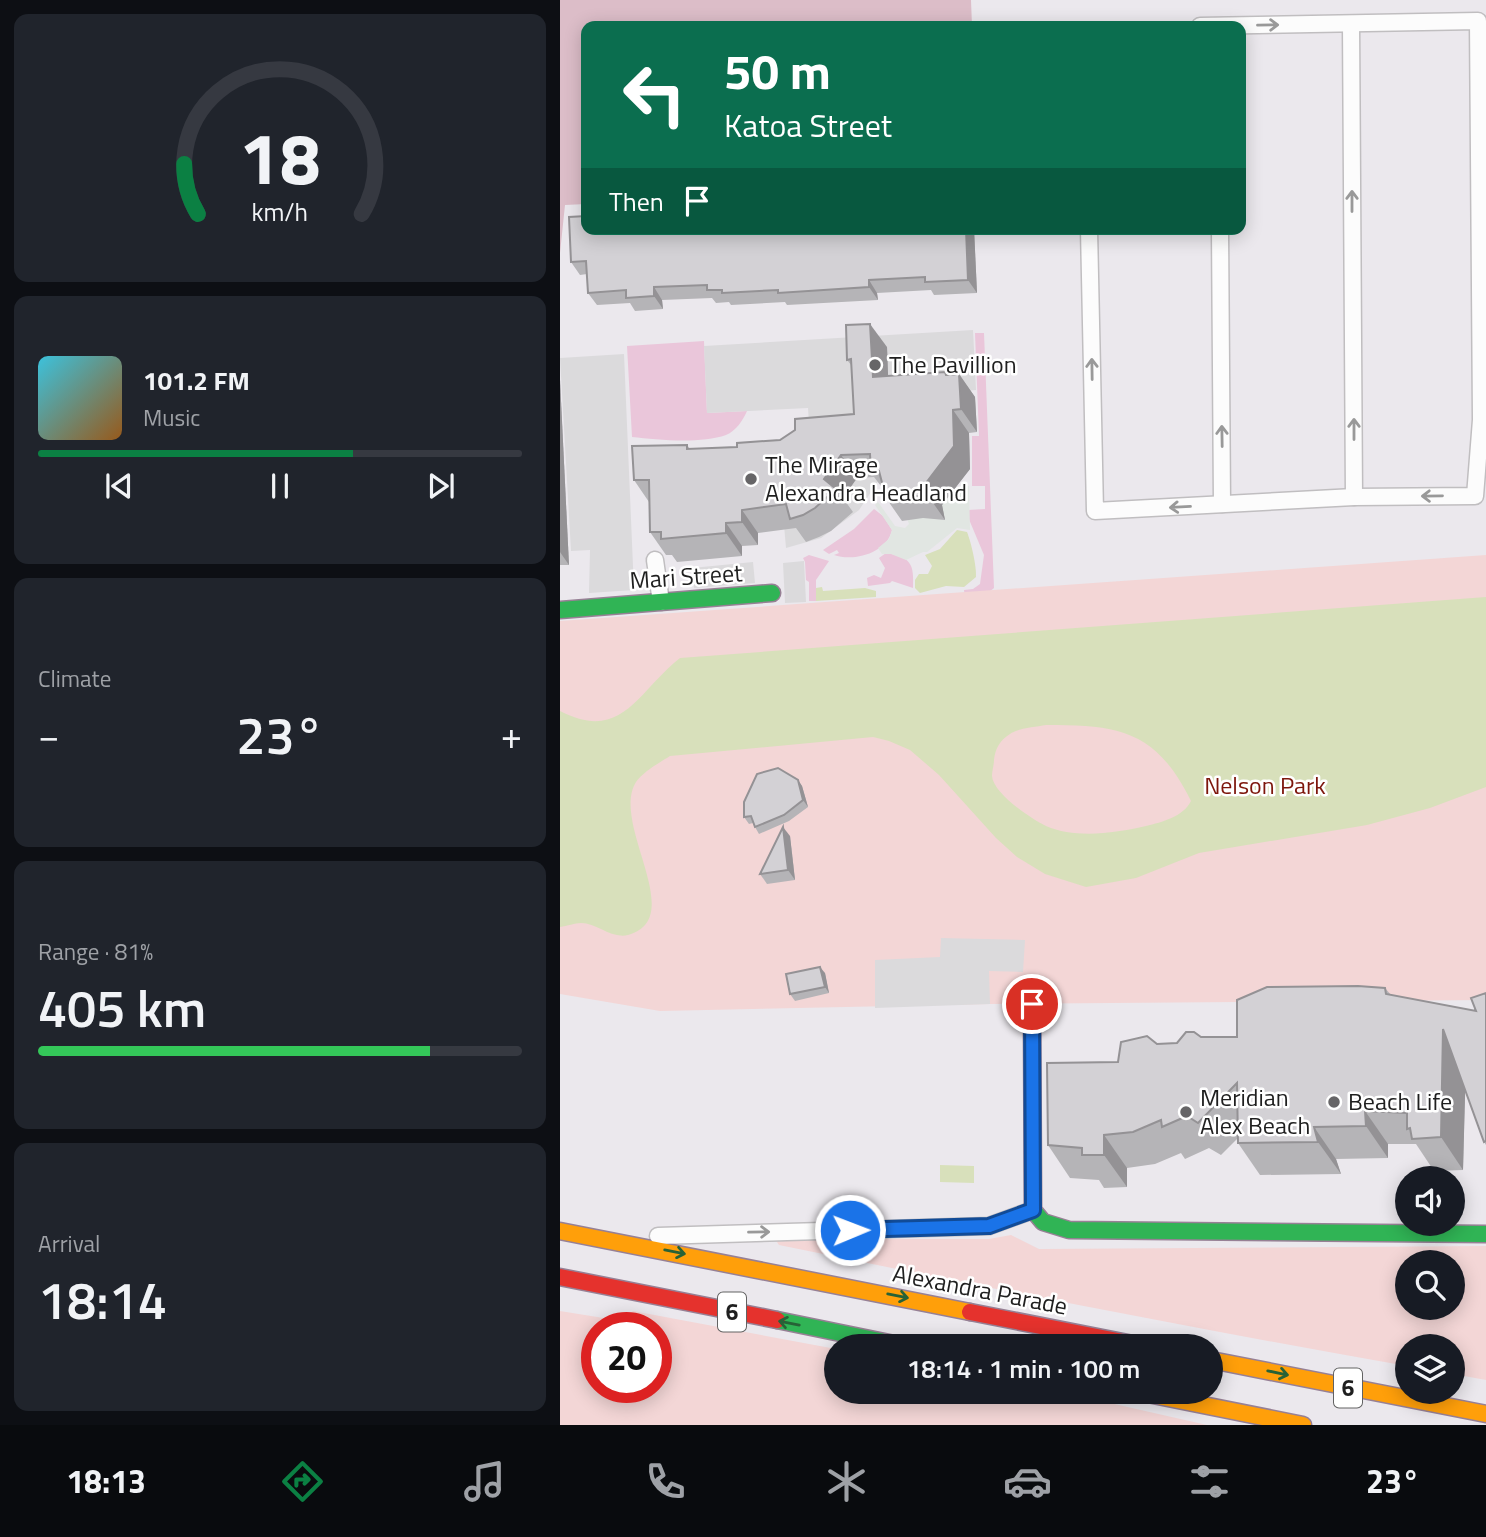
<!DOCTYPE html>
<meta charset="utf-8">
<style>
body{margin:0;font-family:"Titillium Web",sans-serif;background:#20242c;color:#f1f3f6;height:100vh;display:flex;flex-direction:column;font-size:26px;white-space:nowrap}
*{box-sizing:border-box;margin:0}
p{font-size:23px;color:#9ea1a6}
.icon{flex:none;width:38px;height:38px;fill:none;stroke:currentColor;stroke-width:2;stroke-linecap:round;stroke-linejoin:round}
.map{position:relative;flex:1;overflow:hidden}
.drawer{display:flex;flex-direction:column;gap:14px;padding:14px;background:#0d0f14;width:560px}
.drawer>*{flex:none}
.guide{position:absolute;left:21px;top:21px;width:665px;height:214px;border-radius:14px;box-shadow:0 4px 18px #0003;background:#0b6e4f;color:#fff;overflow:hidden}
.tools{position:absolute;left:835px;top:1166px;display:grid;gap:14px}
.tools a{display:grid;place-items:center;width:70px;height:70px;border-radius:50%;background:#171b24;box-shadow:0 4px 18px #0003;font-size:35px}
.speed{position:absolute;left:21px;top:1312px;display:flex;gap:14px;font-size:35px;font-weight:700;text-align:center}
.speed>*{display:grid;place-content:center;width:91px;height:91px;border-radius:50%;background:#171b24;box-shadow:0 4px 18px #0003;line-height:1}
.speed .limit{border:10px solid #d22;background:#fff;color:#111}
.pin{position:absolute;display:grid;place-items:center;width:60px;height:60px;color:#fff;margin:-30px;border:4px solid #fff;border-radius:50%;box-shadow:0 2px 7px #0007}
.me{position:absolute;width:77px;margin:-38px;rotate:89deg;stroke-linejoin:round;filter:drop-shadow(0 0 5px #0008)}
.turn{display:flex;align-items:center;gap:24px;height:147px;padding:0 28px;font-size:32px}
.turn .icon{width:91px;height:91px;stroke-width:2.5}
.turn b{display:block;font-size:49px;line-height:60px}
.then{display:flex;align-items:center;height:66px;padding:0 28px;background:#0003;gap:14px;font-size:26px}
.big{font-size:52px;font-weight:600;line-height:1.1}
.drawer .card{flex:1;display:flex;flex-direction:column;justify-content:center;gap:10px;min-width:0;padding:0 24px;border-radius:14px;background:#20242c}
.drawer .dial{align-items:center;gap:0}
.dial svg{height:182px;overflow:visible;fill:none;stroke:#363941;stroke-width:7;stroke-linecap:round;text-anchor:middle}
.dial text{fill:#f1f3f6;stroke:none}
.song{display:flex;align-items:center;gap:21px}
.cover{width:84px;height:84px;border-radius:10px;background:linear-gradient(135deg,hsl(190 70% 55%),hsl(30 70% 35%))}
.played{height:7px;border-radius:4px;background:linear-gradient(90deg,#0b8043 65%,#363941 65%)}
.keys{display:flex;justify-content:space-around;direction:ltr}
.heat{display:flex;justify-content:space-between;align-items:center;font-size:38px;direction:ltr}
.charge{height:10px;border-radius:5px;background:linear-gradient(90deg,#34c759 81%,#363941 0)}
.trip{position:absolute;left:264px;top:1334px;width:399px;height:70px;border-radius:35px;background:#171b24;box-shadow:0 4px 18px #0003;font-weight:600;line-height:70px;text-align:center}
.dock{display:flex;height:112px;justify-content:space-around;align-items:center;background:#090b0e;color:#9ea1a6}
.dock .icon{width:49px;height:49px}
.dock .current{color:#0b8043}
.dock b{font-size:32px;color:#f1f3f6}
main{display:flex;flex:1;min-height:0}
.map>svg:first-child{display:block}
.grass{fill:#eac6da}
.forest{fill:#dcbdc8}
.park{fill:#f3d6d6;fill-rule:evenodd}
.parking{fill:#dbdadc}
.plaza{fill:#e1e6e2}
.water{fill:#d8e0bb;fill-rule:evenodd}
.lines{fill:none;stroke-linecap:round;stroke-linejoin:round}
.lane-casing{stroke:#c0bec0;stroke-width:19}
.fast-casing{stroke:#978095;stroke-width:19}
.slow-casing{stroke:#978095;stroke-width:19}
.jam-casing{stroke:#978095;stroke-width:19}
.lane{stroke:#fcfcfc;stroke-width:16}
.fast{stroke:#30b455;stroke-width:16}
.slow{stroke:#ff9f0a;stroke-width:16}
.jam{stroke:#e5322d;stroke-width:16}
.wall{fill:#b5b4b7}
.shaded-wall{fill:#949295}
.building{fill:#d3d1d5;stroke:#949295;stroke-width:2}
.oneway{stroke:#999}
.oneway2{stroke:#276237}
.route-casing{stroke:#114b97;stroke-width:18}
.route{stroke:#1a73e8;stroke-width:12}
.poi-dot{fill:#666567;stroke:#fff;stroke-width:2.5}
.labels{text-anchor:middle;stroke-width:5;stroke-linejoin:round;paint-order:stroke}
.shield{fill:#fff;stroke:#626262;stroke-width:2}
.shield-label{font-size:23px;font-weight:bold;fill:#1f1f1f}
.poi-label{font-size:24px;fill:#1f1f1f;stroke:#fff;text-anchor:start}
.street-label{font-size:24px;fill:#1f1f1f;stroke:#fff}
.park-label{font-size:24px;fill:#7d160c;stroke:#fff}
</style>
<main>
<section class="drawer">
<div class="card dial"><svg viewBox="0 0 100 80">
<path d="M14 69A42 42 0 1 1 86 69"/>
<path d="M14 69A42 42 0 0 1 8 47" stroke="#0b8043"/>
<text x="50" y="56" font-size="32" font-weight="700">18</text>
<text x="50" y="72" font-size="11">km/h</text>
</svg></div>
<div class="card">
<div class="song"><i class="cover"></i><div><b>101.2 FM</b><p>Music</p></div></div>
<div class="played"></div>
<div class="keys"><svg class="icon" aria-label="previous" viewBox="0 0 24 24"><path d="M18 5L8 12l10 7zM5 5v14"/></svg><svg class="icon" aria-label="pause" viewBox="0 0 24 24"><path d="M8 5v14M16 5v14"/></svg><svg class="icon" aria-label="next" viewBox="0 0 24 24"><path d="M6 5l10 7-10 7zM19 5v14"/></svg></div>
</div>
<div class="card"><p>Climate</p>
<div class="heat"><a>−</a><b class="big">23°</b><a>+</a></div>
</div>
<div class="card"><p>Range · 81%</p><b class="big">405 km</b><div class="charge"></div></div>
<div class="card"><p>Arrival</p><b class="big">18:14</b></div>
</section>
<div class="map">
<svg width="926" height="1425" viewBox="0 0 926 1425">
<rect width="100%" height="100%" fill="#ebe8ed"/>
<g class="grass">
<path d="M 415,333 L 424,333 L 434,588 L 429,592 L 405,598 L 404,590 L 413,589 L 420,584 L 424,555 L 408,517 L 408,510 L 425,509 L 425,486 L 412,486 L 412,436 L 419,436 Z"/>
<path d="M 144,341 L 147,413 L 187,411 C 183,420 176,431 166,435 C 141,444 98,440 72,437 L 67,346 Z"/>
<path d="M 314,509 L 323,516 L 332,530 C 327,553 294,562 274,555 L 279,553 L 277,550 L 269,554 L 263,550 L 294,529 Z"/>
<path d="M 326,553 C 352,557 354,565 353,588 L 332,581 L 330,583 L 308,586 L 307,578 L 314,575 L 321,578 L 325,568 L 319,558 Z"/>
<path d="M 249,555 L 269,561 L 256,580 L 256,601 L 249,601 L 249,582 L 246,580 L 245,562 L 243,558 Z"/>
</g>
<path class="forest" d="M 0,0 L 411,0 L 412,26 L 26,26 L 26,204 L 5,205 L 0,253 Z"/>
<g class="park">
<path d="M 926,555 L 926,1000 L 430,1004 L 100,1011 L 0,994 L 0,621 Z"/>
<path d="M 451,1235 L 479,1249 L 926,1246 L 926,1380 L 893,1374 L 892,1346 L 847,1346 L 847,1366 C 637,1329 428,1288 219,1245 L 215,1239 L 429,1239 ZM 847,1262 L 892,1262 L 892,1307 L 847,1307 Z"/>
<path d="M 0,1311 L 62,1321 L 73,1311 L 276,1349 L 276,1391 L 497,1391 L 647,1425 L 0,1425 ZM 37,1328 L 96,1328 L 96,1388 L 37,1388 Z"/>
</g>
<g class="parking">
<path d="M 413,330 L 416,390 L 358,395 L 307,434 L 250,438 L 248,408 L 147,413 L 144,346 Z"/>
<path d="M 64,354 L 74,590 L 29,593 L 30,550 L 11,551 L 0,358 Z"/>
<path d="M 302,466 L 321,477 L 299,510 L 261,538 L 226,548 L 224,525 L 281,500 Z"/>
<path d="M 244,561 L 246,602 L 225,603 L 223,563 Z"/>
<path d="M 193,562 L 195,583 L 134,588 L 132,568 Z"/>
<path d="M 381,938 L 465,940 L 463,972 L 429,971 L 430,1004 L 315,1008 L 315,960 L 380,957 Z"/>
</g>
<path class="plaza" d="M 409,486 L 410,530 L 397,528 L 367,552 L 363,552 L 346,560 L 331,554 L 322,554 L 318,548 L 329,539 L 332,530 L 315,505 L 318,502 L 335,526 L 345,528 L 349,524 L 341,501 L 396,494 L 396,488 Z"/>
<g class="water">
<path d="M 397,530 L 407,532 C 411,542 417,567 416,577 L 404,587 L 386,586 L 360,593 L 355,588 L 355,580 L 359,574 L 368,574 L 372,566 L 365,555 L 380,549 Z"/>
<path d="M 262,587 L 263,591 L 305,588 L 316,591 L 316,597 L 256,601 L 256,588 Z"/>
<path d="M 926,597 L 926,787 L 870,808 L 807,825 L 639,853 L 576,878 L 526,887 L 485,874 L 457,857 L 436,838 L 379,775 L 350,750 L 329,741 L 313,737 L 110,756 C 99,763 84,771 76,782 C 50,824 129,918 68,935 C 51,939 37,923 21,923 C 15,923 7,926 0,927 L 0,711 C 62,743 77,692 120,658 ZM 486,725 C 559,725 596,730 631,801 C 623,817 602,822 586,826 C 555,833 516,839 486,826 C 471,819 433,793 432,776 C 432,771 434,765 434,760 C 435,749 440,740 450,734 C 459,728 475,727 486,725 Z"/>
<path d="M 380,1165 L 414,1166 L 414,1183 L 380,1182 Z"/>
</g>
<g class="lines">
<defs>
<g id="lane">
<path d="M 791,24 L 794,497"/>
<path d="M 529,229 L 535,511 L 794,497 L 915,496 L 921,420 L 918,21 L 640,26"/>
<path d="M 660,229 L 662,504"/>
<path d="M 95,560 L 101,602"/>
<path d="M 98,1236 L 429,1226 L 473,1210"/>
</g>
<g id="fast">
<path d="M 0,610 L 212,593"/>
<path d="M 472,1004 L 473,1210 L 483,1222 L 509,1230 L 926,1234"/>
<path d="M 217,1320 L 344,1346"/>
</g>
<g id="slow">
<path d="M 0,1231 L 410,1312"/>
<path d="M 651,1360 L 926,1414"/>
<path d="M 573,1391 L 743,1425"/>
</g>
<g id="jam">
<path d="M 0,1277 L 217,1320"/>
<path d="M 410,1312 L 583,1346"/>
</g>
</defs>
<use href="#lane" class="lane-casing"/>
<use href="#fast" class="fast-casing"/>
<use href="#slow" class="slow-casing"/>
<use href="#jam" class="jam-casing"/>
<use href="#lane" class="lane"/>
<use href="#fast" class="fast"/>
<use href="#slow" class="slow"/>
<use href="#jam" class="jam"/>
</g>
<g class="wall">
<path d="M 26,229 L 414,229 L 417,293 L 374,295 L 371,290 L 317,293 L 318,300 L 227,305 L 225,302 L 171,305 L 169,302 L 156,303 L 152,298 L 102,300 L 103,309 L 75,311 L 70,303 L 37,305 L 28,293 L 27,274 L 20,275 L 11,262 Z"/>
<path d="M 327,347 L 328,376 L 385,372 L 387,375 L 399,374 L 415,397 L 417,432 L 409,433 L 410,469 L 382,505 L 385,520 L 363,518 L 342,521 L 326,498 L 324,490 L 314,477 L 297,478 L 283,498 L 293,512 L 271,531 L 259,537 L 246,542 L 236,528 L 198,533 L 198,545 L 182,546 L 182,556 L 117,562 L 112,555 L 106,555 L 90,532 L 89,502 L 74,480 L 127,445 L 130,449 L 177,447 L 220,440 L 294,414 L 292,366 L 287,360 Z"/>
<path d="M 0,380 L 9,565 L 0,565 Z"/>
<path d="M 238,780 L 242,786 L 248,807 L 229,821 L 199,834 L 195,827 L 193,823 L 189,824 L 184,817 Z"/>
<path d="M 230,836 L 235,880 L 207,884 L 200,874 Z"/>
<path d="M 265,973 L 269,993 L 235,1001 L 230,994 Z"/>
<path d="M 825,988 L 831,995 L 916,1011 L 926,993 L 926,1145 L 924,1142 L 905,1090 L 903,1170 L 874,1171 L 856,1144 L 828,1144 L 828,1158 L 776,1159 L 781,1174 L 700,1175 L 678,1143 L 678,1138 L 661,1155 L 649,1148 L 625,1159 L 621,1153 L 595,1164 L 567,1168 L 567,1187 L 544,1188 L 539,1180 L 510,1178 L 488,1145 L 558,1062 L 597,1044 L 617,1043 L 641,1037 L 677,1037 Z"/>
</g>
<g class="shaded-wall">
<path d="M 406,229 L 414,229 L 417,293 L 408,280 Z"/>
<path d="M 309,280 L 317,293 L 318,300 L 309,287 Z"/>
<path d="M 94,287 L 102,300 L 103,309 L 94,296 Z"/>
<path d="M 310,324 L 327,347 L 329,400 L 313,377 Z"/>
<path d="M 385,372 L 400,394 L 399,374 L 415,397 L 417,432 L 401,409 L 386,375 Z"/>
<path d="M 0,380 L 9,565 L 0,552 Z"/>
<path d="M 393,410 L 409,433 L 410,469 L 382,505 L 385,520 L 369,497 L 366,483 Z"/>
<path d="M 281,455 L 297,478 L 283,498 L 276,489 L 264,479 Z"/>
<path d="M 182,510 L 198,533 L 198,545 L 182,522 Z"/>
<path d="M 166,523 L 182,546 L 182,556 L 166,533 Z"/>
<path d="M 238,780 L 242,786 L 248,807 L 243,800 Z"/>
<path d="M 223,827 L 230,836 L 235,880 L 228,870 Z"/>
<path d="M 260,967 L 265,973 L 269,993 L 265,987 Z"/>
<path d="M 883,1029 L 906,1061 L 903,1170 L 881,1137 Z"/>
<path d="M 805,1111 L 828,1144 L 828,1158 L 806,1126 Z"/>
<path d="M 754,1127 L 776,1159 L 781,1174 L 758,1142 Z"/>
<path d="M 544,1135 L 567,1168 L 567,1187 L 544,1155 Z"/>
</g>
<g class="building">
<path d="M 26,216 L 26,229 L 406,229 L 408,280 L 365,282 L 365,277 L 309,280 L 309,287 L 218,293 L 218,290 L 162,293 L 162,290 L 147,290 L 147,285 L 94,287 L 94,296 L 66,298 L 66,290 L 28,293 L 26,261 L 11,262 L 9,217 Z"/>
<path d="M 310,324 L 313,377 L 385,372 L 386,375 L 399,374 L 401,409 L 393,410 L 394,446 L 366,483 L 369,497 L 347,495 L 326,498 L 319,471 L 311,471 L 310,454 L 281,455 L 264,479 L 276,489 L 255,508 L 243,515 L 230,519 L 226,504 L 182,510 L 182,522 L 166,523 L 166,533 L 101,539 L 101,532 L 90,532 L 89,480 L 74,480 L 72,446 L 127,445 L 127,449 L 177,447 L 177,443 L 220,440 L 235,430 L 235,419 L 294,414 L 291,359 L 287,360 L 286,325 Z"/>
<path d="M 218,768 L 238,780 L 243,800 L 224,815 L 195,827 L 191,816 L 184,817 L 184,802 L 197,774 Z"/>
<path d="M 223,827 L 228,870 L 200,874 Z"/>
<path d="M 260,967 L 265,987 L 230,994 L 226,974 Z"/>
<path d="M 798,986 L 825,988 L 826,994 L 916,1011 L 911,998 L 926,993 L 926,1141 L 924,1142 L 883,1029 L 881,1137 L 852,1139 L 850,1128 L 847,1129 L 847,1113 L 805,1111 L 806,1126 L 754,1127 L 758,1142 L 678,1143 L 677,1083 L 638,1123 L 627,1116 L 602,1127 L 601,1120 L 573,1132 L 544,1135 L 544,1155 L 522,1155 L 522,1148 L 488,1145 L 487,1063 L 558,1062 L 561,1042 L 587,1036 L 597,1044 L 617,1043 L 626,1032 L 634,1032 L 641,1037 L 677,1037 L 677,1000 L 707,987 Z"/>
</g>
<defs><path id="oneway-shaft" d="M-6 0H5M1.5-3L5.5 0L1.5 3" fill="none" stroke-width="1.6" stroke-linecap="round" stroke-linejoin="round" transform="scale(1.75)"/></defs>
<g class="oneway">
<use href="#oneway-shaft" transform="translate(708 25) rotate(-1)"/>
<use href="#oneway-shaft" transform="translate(792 201) rotate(-90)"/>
<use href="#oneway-shaft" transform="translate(532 369) rotate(-91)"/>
<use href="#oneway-shaft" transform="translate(794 429) rotate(-90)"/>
<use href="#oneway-shaft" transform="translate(662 436) rotate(-91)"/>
<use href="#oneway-shaft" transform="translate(872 496) rotate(179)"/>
<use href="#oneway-shaft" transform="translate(620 507) rotate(177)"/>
<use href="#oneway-shaft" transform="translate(199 1232) rotate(-1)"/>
</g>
<g class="oneway2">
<use href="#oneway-shaft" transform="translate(115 1252) rotate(11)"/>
<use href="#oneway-shaft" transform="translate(338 1296) rotate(11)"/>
<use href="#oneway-shaft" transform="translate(229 1323) rotate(-169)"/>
<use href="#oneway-shaft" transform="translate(718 1373) rotate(12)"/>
</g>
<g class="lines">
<defs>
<path id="route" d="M 290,1230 L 429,1226 L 473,1210 L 472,1004"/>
</defs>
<use href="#route" class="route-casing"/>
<use href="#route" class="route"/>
</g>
<g class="poi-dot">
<circle cx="315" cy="365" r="7"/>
<circle cx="191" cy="479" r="7"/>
<circle cx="774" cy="1102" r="7"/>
<circle cx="626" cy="1112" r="7"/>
</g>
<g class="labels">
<g class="shield">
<rect x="158" y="1292.5" width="28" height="39" rx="5"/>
<rect x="774" y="1368.5" width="28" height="39" rx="5"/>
</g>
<g class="shield-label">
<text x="172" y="1320">6</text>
<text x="788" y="1396">6</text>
</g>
<g class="poi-label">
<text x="329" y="373">The Pavillion</text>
<text x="205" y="473">The Mirage<tspan x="205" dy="28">Alexandra Headland</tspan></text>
<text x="640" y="1106">Meridian<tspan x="640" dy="28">Alex Beach</tspan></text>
<text x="788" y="1110">Beach Life</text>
</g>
<g class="street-label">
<text transform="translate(126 577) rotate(-4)" y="8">Mari Street</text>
<text transform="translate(420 1290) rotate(11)" y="8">Alexandra Parade</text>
</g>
<g class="park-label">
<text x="705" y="794">Nelson Park</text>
</g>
</g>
</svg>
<div class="tools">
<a><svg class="icon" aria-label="sound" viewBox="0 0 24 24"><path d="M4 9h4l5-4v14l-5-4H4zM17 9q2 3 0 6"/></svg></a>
<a><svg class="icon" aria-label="search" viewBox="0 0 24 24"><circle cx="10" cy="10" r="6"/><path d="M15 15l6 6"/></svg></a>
<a><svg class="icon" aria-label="layers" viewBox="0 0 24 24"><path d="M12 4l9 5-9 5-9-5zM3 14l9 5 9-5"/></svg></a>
</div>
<div class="speed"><div class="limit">20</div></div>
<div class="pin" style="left:472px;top:1004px;background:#d93025"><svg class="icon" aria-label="arrive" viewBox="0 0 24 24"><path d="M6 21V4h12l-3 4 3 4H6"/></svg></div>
<svg class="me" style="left:290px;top:1230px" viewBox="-20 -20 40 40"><circle r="17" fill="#1a73e8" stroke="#fff" stroke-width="3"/><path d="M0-11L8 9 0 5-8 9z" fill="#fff"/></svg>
<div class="trip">18:14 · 1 min · 100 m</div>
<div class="guide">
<div class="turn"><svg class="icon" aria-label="left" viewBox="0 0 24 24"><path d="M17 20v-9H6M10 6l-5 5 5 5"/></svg><div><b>50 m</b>Katoa Street</div></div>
<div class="then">Then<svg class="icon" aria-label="arrive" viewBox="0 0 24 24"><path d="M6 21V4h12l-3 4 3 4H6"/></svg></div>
</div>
</div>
</main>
<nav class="dock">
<b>18:13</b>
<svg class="icon current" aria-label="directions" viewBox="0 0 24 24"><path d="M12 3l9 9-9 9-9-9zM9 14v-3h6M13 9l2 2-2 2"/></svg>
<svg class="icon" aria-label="music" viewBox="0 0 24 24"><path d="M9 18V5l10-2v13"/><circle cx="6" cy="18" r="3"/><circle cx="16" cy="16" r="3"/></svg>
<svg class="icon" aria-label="phone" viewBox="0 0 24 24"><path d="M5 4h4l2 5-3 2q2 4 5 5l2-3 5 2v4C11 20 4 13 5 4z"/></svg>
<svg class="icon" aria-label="climate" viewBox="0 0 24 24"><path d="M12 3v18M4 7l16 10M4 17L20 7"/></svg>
<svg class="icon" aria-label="car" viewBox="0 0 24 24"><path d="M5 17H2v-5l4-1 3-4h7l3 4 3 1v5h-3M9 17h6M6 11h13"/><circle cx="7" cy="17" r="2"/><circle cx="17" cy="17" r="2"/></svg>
<svg class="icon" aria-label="filters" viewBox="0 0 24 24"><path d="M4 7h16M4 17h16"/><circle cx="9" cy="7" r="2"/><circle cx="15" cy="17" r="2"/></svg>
<b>23°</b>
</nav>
